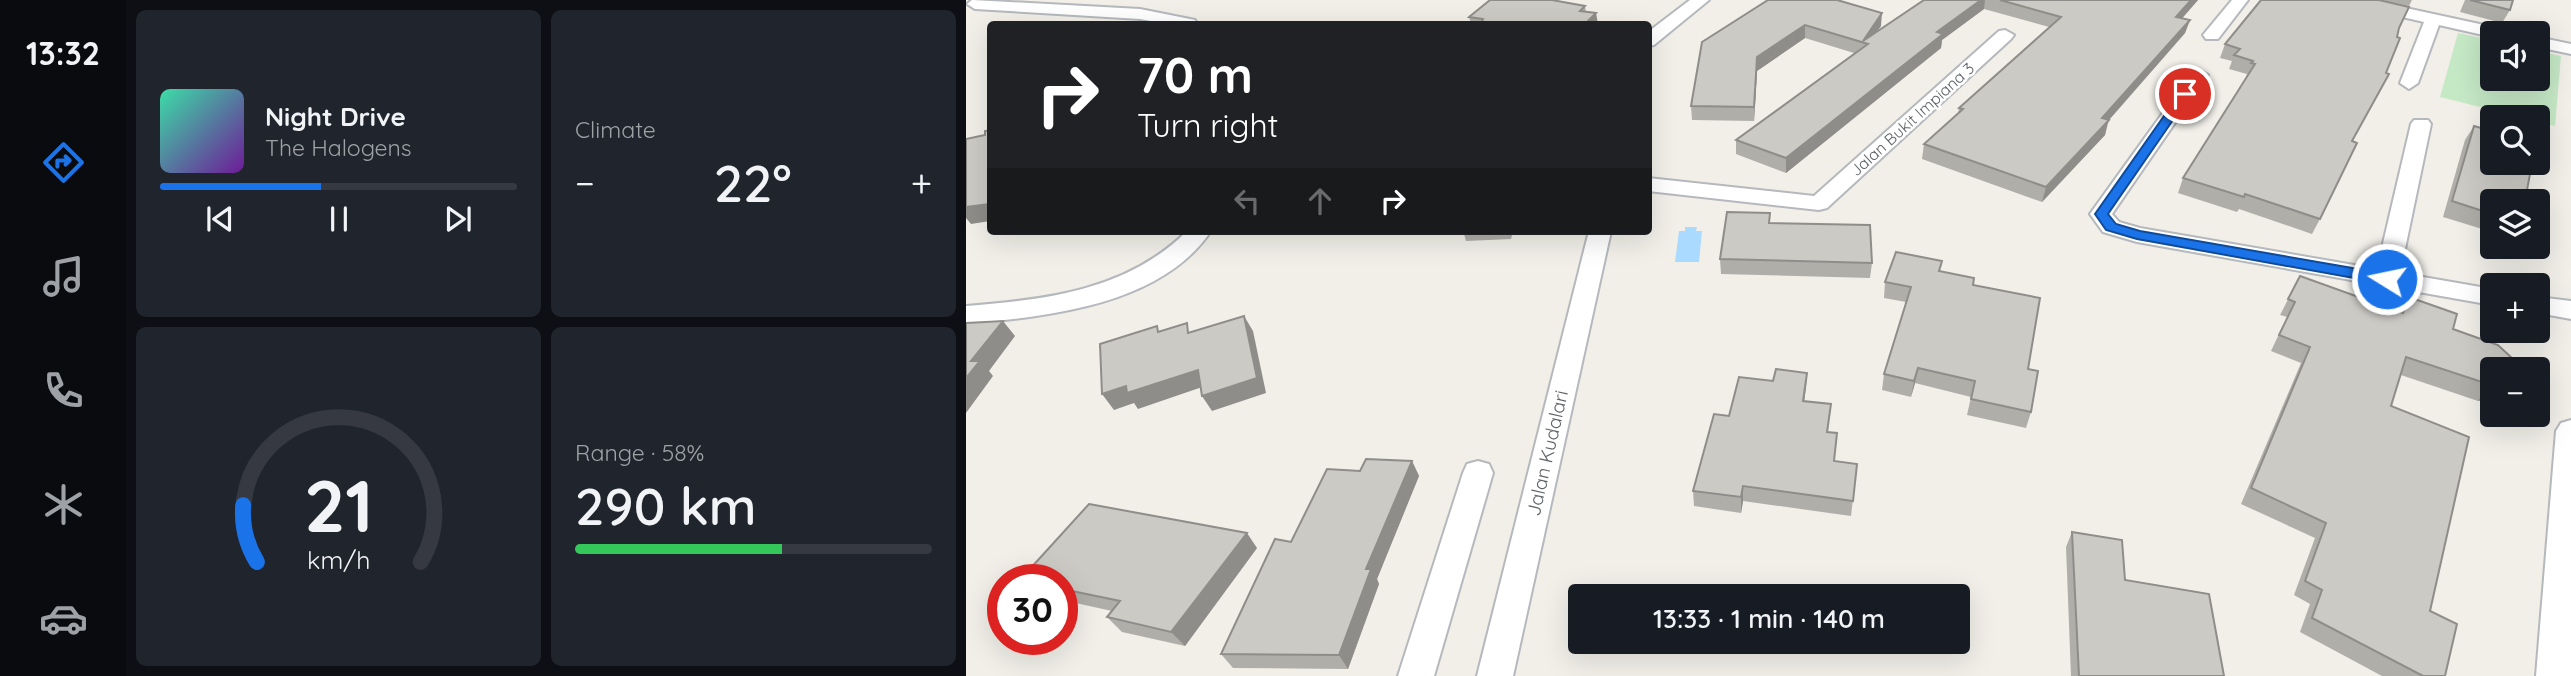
<!DOCTYPE html>
<meta charset="utf-8">
<style>
body{margin:0;font-family:Quicksand,sans-serif;background:#20242c;color:#f1f3f6;height:100vh;display:flex;flex-direction:column;font-size:26px;white-space:nowrap}
*{box-sizing:border-box;margin:0}
p{font-size:23px;color:#9ea1a6}
.icon{flex:none;width:38px;height:38px;fill:none;stroke:currentColor;stroke-width:2;stroke-linecap:round;stroke-linejoin:round}
.map{position:relative;flex:1;overflow:hidden}
.side{display:flex;flex-direction:column;gap:10px;padding:10px;background:#0d0f14;width:840px}
.side>*{flex:none}
.guide{position:absolute;left:21px;top:21px;width:665px;height:214px;border-radius:7px;box-shadow:0 7px 28px #0002;background:#202124;color:#fff;overflow:hidden}
.buttons{position:absolute;left:1514px;top:21px;display:grid;gap:14px}
.buttons a{display:grid;place-items:center;width:70px;height:70px;border-radius:7px;background:#171b24;box-shadow:0 7px 28px #0002;font-size:35px}
.speed{position:absolute;left:21px;top:564px;display:flex;gap:14px;font-size:35px;font-weight:700;text-align:center}
.speed>*{display:grid;place-content:center;width:91px;height:91px;border-radius:50%;background:#171b24;box-shadow:0 7px 28px #0002;line-height:1}
.speed .limit{border:10px solid #d22;background:#fff;color:#111}
.pin{position:absolute;display:grid;place-items:center;width:60px;height:60px;color:#fff;margin:-30px;border:4px solid #fff;border-radius:50%;box-shadow:0 2px 7px #0007}
.me{position:absolute;width:77px;margin:-38px;rotate:280deg;stroke-linejoin:round;filter:drop-shadow(0 0 5px #0008)}
.turn{display:flex;align-items:center;gap:24px;height:147px;padding:0 35px;font-size:32px}
.turn .icon{width:91px;height:91px;stroke-width:2.5}
.turn b{display:block;font-size:49px;line-height:60px}
.lanes{display:flex;align-items:center;height:66px;padding:0 35px;background:#0003;justify-content:center;gap:35px;direction:ltr}
.lanes .off{opacity:.35}
.big{font-size:52px;font-weight:600;line-height:1.1}
.side .widget{flex:1;display:flex;flex-direction:column;justify-content:center;gap:10px;min-width:0;padding:0 24px;border-radius:10px;background:#20242c}
.side .dial{align-items:center;gap:0}
.dial svg{height:182px;overflow:visible;fill:none;stroke:#363941;stroke-width:7;stroke-linecap:round;text-anchor:middle}
.dial text{fill:#f1f3f6;stroke:none}
.song{display:flex;align-items:center;gap:21px}
.cover{width:84px;height:84px;border-radius:10px;background:linear-gradient(135deg,hsl(160 70% 55%),hsl(280 70% 35%))}
.played{height:7px;border-radius:4px;background:linear-gradient(90deg,#1a73e8 45%,#363941 45%)}
.keys{display:flex;justify-content:space-around;direction:ltr}
.heat{display:flex;justify-content:space-between;align-items:center;font-size:38px;direction:ltr}
.charge{height:10px;border-radius:5px;background:linear-gradient(90deg,#34c759 58%,#363941 0)}
.side .tiles{flex:1;display:grid;gap:10px;grid-template-columns:repeat(2,1fr)}
.trip{position:absolute;left:602px;top:584px;width:402px;height:70px;border-radius:7px;background:#171b24;box-shadow:0 7px 28px #0002;font-weight:600;line-height:70px;text-align:center}
main{display:flex;flex:1;min-height:0}
.tabs{display:flex;flex-direction:column;width:126px;justify-content:space-around;align-items:center;background:#090b0e;color:#9ea1a6}
.tabs .icon{width:49px;height:49px}
.tabs .selected{color:#1a73e8}
.tabs b{font-size:32px;color:#f1f3f6}
.map>svg:first-child{display:block}
.green{fill:#c5e8c5}
.water{fill:#aadaff}
.lines{fill:none;stroke-linecap:round;stroke-linejoin:round}
.minor-casing{stroke:#b5b8bc;stroke-width:4}
.minor{fill:#fff;fill-rule:evenodd}
.wall{fill:#afaea9}
.shaded-wall{fill:#8f8d8a}
.building{fill:#cccac5;stroke:#8f8d8a;stroke-width:2}
.route{fill:#1a73e8;stroke:#114b97;stroke-width:2}
.labels{text-anchor:middle;stroke-width:5;stroke-linejoin:round;paint-order:stroke}
.far-street-label{font-size:16px;fill:#5f6368;stroke:#fff}
.street-label{font-size:19px;fill:#5f6368;stroke:#fff}
</style>
<main>
<nav class="tabs">
<b>13:32</b>
<svg class="icon selected" aria-label="directions" viewBox="0 0 24 24"><path d="M12 3l9 9-9 9-9-9zM9 14v-3h6M13 9l2 2-2 2"/></svg>
<svg class="icon" aria-label="music" viewBox="0 0 24 24"><path d="M9 18V5l10-2v13"/><circle cx="6" cy="18" r="3"/><circle cx="16" cy="16" r="3"/></svg>
<svg class="icon" aria-label="phone" viewBox="0 0 24 24"><path d="M5 4h4l2 5-3 2q2 4 5 5l2-3 5 2v4C11 20 4 13 5 4z"/></svg>
<svg class="icon" aria-label="climate" viewBox="0 0 24 24"><path d="M12 3v18M4 7l16 10M4 17L20 7"/></svg>
<svg class="icon" aria-label="car" viewBox="0 0 24 24"><path d="M5 17H2v-5l4-1 3-4h7l3 4 3 1v5h-3M9 17h6M6 11h13"/><circle cx="7" cy="17" r="2"/><circle cx="17" cy="17" r="2"/></svg>
</nav>
<section class="side">
<div class="tiles">
<div class="widget">
<div class="song"><i class="cover"></i><div><b>Night Drive</b><p>The Halogens</p></div></div>
<div class="played"></div>
<div class="keys"><svg class="icon" aria-label="previous" viewBox="0 0 24 24"><path d="M18 5L8 12l10 7zM5 5v14"/></svg><svg class="icon" aria-label="pause" viewBox="0 0 24 24"><path d="M8 5v14M16 5v14"/></svg><svg class="icon" aria-label="next" viewBox="0 0 24 24"><path d="M6 5l10 7-10 7zM19 5v14"/></svg></div>
</div>
<div class="widget"><p>Climate</p>
<div class="heat"><a>−</a><b class="big">22°</b><a>+</a></div>
</div>
<div class="widget dial"><svg viewBox="0 0 100 80">
<path d="M14 69A42 42 0 1 1 86 69"/>
<path d="M14 69A42 42 0 0 1 8 44" stroke="#1a73e8"/>
<text x="50" y="56" font-size="32" font-weight="700">21</text>
<text x="50" y="72" font-size="11">km/h</text>
</svg></div>
<div class="widget"><p>Range · 58%</p><b class="big">290 km</b><div class="charge"></div></div>
</div>
</section>
<div class="map">
<svg width="1605" height="676" viewBox="0 0 1605 676">
<rect width="100%" height="100%" fill="#f1efe8"/>
<path class="green" d="M 1492,33 L 1526,40 L 1526,79 L 1572,79 L 1572,51 L 1595,56 L 1589,126 L 1572,122 L 1572,117 L 1554,117 L 1474,97 Z"/>
<path class="water" d="M 719,227 L 731,227 L 730,231 L 736,231 L 733,262 L 709,262 L 713,231 L 719,231 Z"/>
<g class="lines">
<defs>
<g id="minor">
<path d="M 6,0 L 174,9 L 229,20 L 231,24 L 201,24 L 174,19 L 9,9 L 1,4 Z"/>
<path d="M 724,0 L 743,0 L 688,45 L 682,46 L 682,32 Z"/>
<path d="M 1266,0 L 1282,0 L 1252,39 L 1240,39 L 1237,35 Z"/>
<path d="M 1373,0 L 1403,0 L 1532,28 L 1540,33 L 1526,33 L 1526,37 L 1473,25 L 1452,83 L 1443,89 L 1434,83 L 1458,22 L 1375,3 Z"/>
<path d="M 1039,30 L 1048,35 L 1045,39 L 861,208 L 853,210 L 682,191 L 682,178 L 848,196 L 1033,31 Z"/>
<path d="M 1572,37 L 1605,44 L 1605,54 L 1572,47 Z"/>
<path d="M 1233,70 L 1242,75 L 1146,214 L 1153,222 L 1174,228 L 1411,269 L 1445,124 L 1448,120 L 1462,120 L 1465,124 L 1434,273 L 1526,289 L 1526,305 L 1171,242 L 1137,232 L 1124,214 L 1227,71 Z"/>
<path d="M 221,231 L 245,231 C 194,306 82,316 0,324 L 0,306 C 80,300 162,290 221,231 Z"/>
<path d="M 623,231 L 645,231 L 547,676 L 511,676 Z"/>
<path d="M 1572,297 L 1605,301 L 1605,319 L 1572,313 Z"/>
<path d="M 1605,420 L 1605,676 L 1570,676 L 1590,431 L 1595,423 Z"/>
<path d="M 512,461 L 523,464 L 527,473 L 468,676 L 432,676 L 497,473 L 501,464 Z"/>
</g>
</defs>
<use href="#minor" class="minor-casing"/>
<use href="#minor" class="minor"/>
</g>
<g class="wall">
<path d="M 802,0 L 915,26 L 911,31 L 958,0 L 1232,0 L 1216,18 L 1224,20 L 1219,33 L 1143,120 L 1139,135 L 1076,202 L 956,159 L 958,144 L 992,114 L 993,108 L 1083,27 L 1018,9 L 976,40 L 975,48 L 820,173 L 770,154 L 770,140 L 888,53 L 839,38 L 791,71 L 788,121 L 726,120 L 725,106 Z"/>
<path d="M 1415,0 L 1446,0 L 1443,6 Z"/>
<path d="M 1499,0 L 1547,0 L 1544,10 L 1536,23 L 1494,12 Z"/>
<path d="M 619,6 L 620,12 L 632,24 L 505,24 L 503,17 Z"/>
<path d="M 1433,28 L 1354,219 L 1346,234 L 1273,209 L 1271,212 L 1212,193 L 1217,178 L 1281,77 L 1280,77 L 1281,74 L 1263,69 L 1266,61 L 1254,58 L 1259,44 Z"/>
<path d="M 1508,126 L 1526,201 L 1526,232 L 1477,217 L 1499,140 Z"/>
<path d="M 804,223 L 906,263 L 904,278 L 755,274 L 754,259 Z"/>
<path d="M 480,231 L 547,231 L 545,239 L 500,241 L 498,234 L 481,235 Z"/>
<path d="M 974,271 L 1007,285 L 1062,369 L 1065,412 L 1060,428 L 1001,415 L 1005,397 L 949,383 L 945,397 L 916,390 L 918,374 L 940,302 L 918,298 L 919,282 Z"/>
<path d="M 1334,276 L 1434,311 L 1443,297 L 1487,329 L 1532,345 L 1526,397 L 1512,401 L 1435,375 L 1425,406 L 1464,611 L 1479,676 L 1416,676 L 1334,632 L 1344,604 L 1328,595 L 1349,538 L 1275,504 L 1335,363 L 1305,351 L 1321,317 L 1314,315 Z"/>
<path d="M 841,373 L 838,401 L 863,419 L 862,432 L 869,461 L 891,464 L 885,516 L 777,501 L 775,513 L 728,506 L 727,491 L 763,416 L 807,381 Z"/>
<path d="M 446,461 L 453,476 L 411,579 L 413,584 L 382,669 L 267,668 L 255,654 L 394,471 Z"/>
<path d="M 1106,532 L 1159,580 L 1258,676 L 1105,676 L 1100,547 Z"/>
<path d="M 291,548 L 219,646 L 156,632 L 141,617 L 146,611 L 96,600 L 96,579 L 72,579 L 63,570 Z"/>
</g>
<g class="shaded-wall">
<path d="M 1015,0 L 1019,0 L 1018,9 L 976,40 L 975,48 L 820,173 L 820,158 L 971,32 Z"/>
<path d="M 1225,0 L 1232,0 L 1206,30 L 1210,17 Z"/>
<path d="M 630,13 L 632,24 L 619,24 Z"/>
<path d="M 916,13 L 915,26 L 901,46 L 902,44 L 897,41 Z"/>
<path d="M 1224,20 L 1219,33 L 1142,121 L 1139,135 L 1076,202 L 1080,187 L 1136,118 Z"/>
<path d="M 839,25 L 839,38 L 791,71 L 788,121 L 788,107 L 791,57 Z"/>
<path d="M 24,204 L 24,221 L 5,224 L 0,218 L 0,207 Z"/>
<path d="M 278,316 L 287,331 L 300,393 L 246,411 L 236,396 Z"/>
<path d="M 37,321 L 49,336 L 23,371 L 27,376 L 0,413 L 0,378 L 5,361 Z"/>
<path d="M 952,368 L 949,383 L 945,397 L 948,381 Z"/>
<path d="M 232,370 L 242,385 L 172,409 L 168,403 L 148,410 L 136,394 L 160,386 Z"/>
<path d="M 841,373 L 840,388 L 836,416 L 837,401 Z"/>
<path d="M 1525,385 L 1526,385 L 1526,397 L 1512,401 Z"/>
<path d="M 446,461 L 453,476 L 411,579 L 413,584 L 382,669 L 373,655 L 400,569 Z"/>
<path d="M 777,486 L 777,501 L 775,513 L 775,497 Z"/>
<path d="M 281,533 L 291,548 L 219,646 L 205,632 Z"/>
</g>
<g class="building">
<path d="M 524,0 L 586,0 L 619,6 L 614,11 L 630,13 L 619,24 L 515,24 L 517,19 L 503,17 Z"/>
<path d="M 802,0 L 871,0 L 916,13 L 897,41 L 958,0 L 1015,0 L 971,32 L 977,34 L 820,158 L 770,140 L 902,44 L 839,25 L 791,57 L 788,107 L 725,106 L 736,42 Z"/>
<path d="M 1034,0 L 1225,0 L 1210,17 L 1224,20 L 1136,118 L 1143,120 L 1080,187 L 958,144 L 997,109 L 993,108 L 1095,17 Z"/>
<path d="M 1295,0 L 1413,0 L 1443,7 L 1433,28 L 1431,37 L 1434,38 L 1420,73 L 1423,74 L 1386,141 L 1391,143 L 1354,219 L 1279,194 L 1278,197 L 1217,178 L 1289,64 L 1285,63 L 1287,61 L 1268,55 L 1274,49 L 1259,44 Z"/>
<path d="M 1504,0 L 1547,0 L 1544,10 Z"/>
<path d="M 1508,126 L 1526,131 L 1526,163 L 1566,163 L 1559,201 L 1526,201 L 1526,214 L 1486,201 Z"/>
<path d="M 24,130 L 24,208 L 22,209 L 24,204 L 0,207 L 0,139 L 19,135 L 19,131 Z"/>
<path d="M 761,212 L 804,213 L 803,223 L 904,225 L 906,263 L 754,259 Z"/>
<path d="M 930,252 L 976,261 L 973,271 L 1008,278 L 1007,285 L 1074,298 L 1062,369 L 1072,371 L 1065,412 L 1005,399 L 1009,381 L 952,368 L 948,381 L 918,374 L 945,287 L 919,282 Z"/>
<path d="M 1334,276 L 1437,313 L 1443,297 L 1491,314 L 1487,329 L 1532,345 L 1547,359 L 1549,369 L 1526,369 L 1526,385 L 1525,385 L 1440,357 L 1425,406 L 1503,437 L 1464,611 L 1491,624 L 1479,676 L 1457,676 L 1346,618 L 1356,590 L 1339,581 L 1360,523 L 1285,488 L 1344,347 L 1313,335 L 1329,302 L 1322,299 Z"/>
<path d="M 278,316 L 291,378 L 236,396 L 232,370 L 161,393 L 160,386 L 136,394 L 134,344 L 191,326 L 192,332 L 221,323 L 222,333 Z"/>
<path d="M 37,321 L 5,361 L 14,361 L 0,378 L 0,323 Z"/>
<path d="M 810,369 L 841,373 L 837,401 L 865,404 L 861,432 L 871,433 L 868,461 L 891,464 L 887,501 L 777,486 L 775,497 L 727,491 L 748,414 L 763,416 L 773,377 L 807,381 Z"/>
<path d="M 400,459 L 446,461 L 400,569 L 405,569 L 373,655 L 255,654 L 309,539 L 325,542 L 361,469 L 394,471 Z"/>
<path d="M 123,504 L 281,533 L 205,632 L 141,617 L 154,601 L 96,589 L 96,579 L 72,579 L 77,573 L 63,570 Z"/>
<path d="M 1106,532 L 1156,540 L 1159,580 L 1243,594 L 1258,676 L 1113,676 Z"/>
</g>
<path class="route" d="M 1219,91 L 1225,94 L 1142,214 L 1150,224 L 1174,231 L 1421,274 L 1426,276 L 1429,279 L 1426,283 L 1421,284 L 1171,239 L 1140,230 L 1129,214 L 1215,92 Z"/>
<g class="labels">
<g class="far-street-label">
<text transform="translate(946 119) rotate(-42)" y="6">Jalan Bukit Impiana 3</text>
</g>
<g class="street-label">
<text transform="translate(581 453) rotate(-77)" y="7">Jalan Kudalari</text>
</g>
</g>
</svg>
<div class="buttons">
<a><svg class="icon" aria-label="sound" viewBox="0 0 24 24"><path d="M4 9h4l5-4v14l-5-4H4zM17 9q2 3 0 6"/></svg></a>
<a><svg class="icon" aria-label="search" viewBox="0 0 24 24"><circle cx="10" cy="10" r="6"/><path d="M15 15l6 6"/></svg></a>
<a><svg class="icon" aria-label="layers" viewBox="0 0 24 24"><path d="M12 4l9 5-9 5-9-5zM3 14l9 5 9-5"/></svg></a>
<a>+</a>
<a>−</a>
</div>
<div class="speed"><div class="limit">30</div></div>
<div class="pin" style="left:1219px;top:94px;background:#d93025"><svg class="icon" aria-label="arrive" viewBox="0 0 24 24"><path d="M6 21V4h12l-3 4 3 4H6"/></svg></div>
<svg class="me" style="left:1421px;top:279px" viewBox="-20 -20 40 40"><circle r="17" fill="#1a73e8" stroke="#fff" stroke-width="3"/><path d="M0-11L8 9 0 5-8 9z" fill="#fff"/></svg>
<div class="trip">13:33 · 1 min · 140 m</div>
<div class="guide">
<div class="turn"><svg class="icon" aria-label="right" viewBox="0 0 24 24"><path d="M7 20v-9h11M14 6l5 5-5 5"/></svg><div><b>70 m</b>Turn right</div></div>
<div class="lanes"><svg class="icon off" aria-label="left" viewBox="0 0 24 24"><path d="M17 20v-9H6M10 6l-5 5 5 5"/></svg><svg class="icon off" aria-label="ahead" viewBox="0 0 24 24"><path d="M12 20V5M6 11l6-6 6 6"/></svg><svg class="icon" aria-label="right" viewBox="0 0 24 24"><path d="M7 20v-9h11M14 6l5 5-5 5"/></svg></div>
</div>
</div>
</main>
